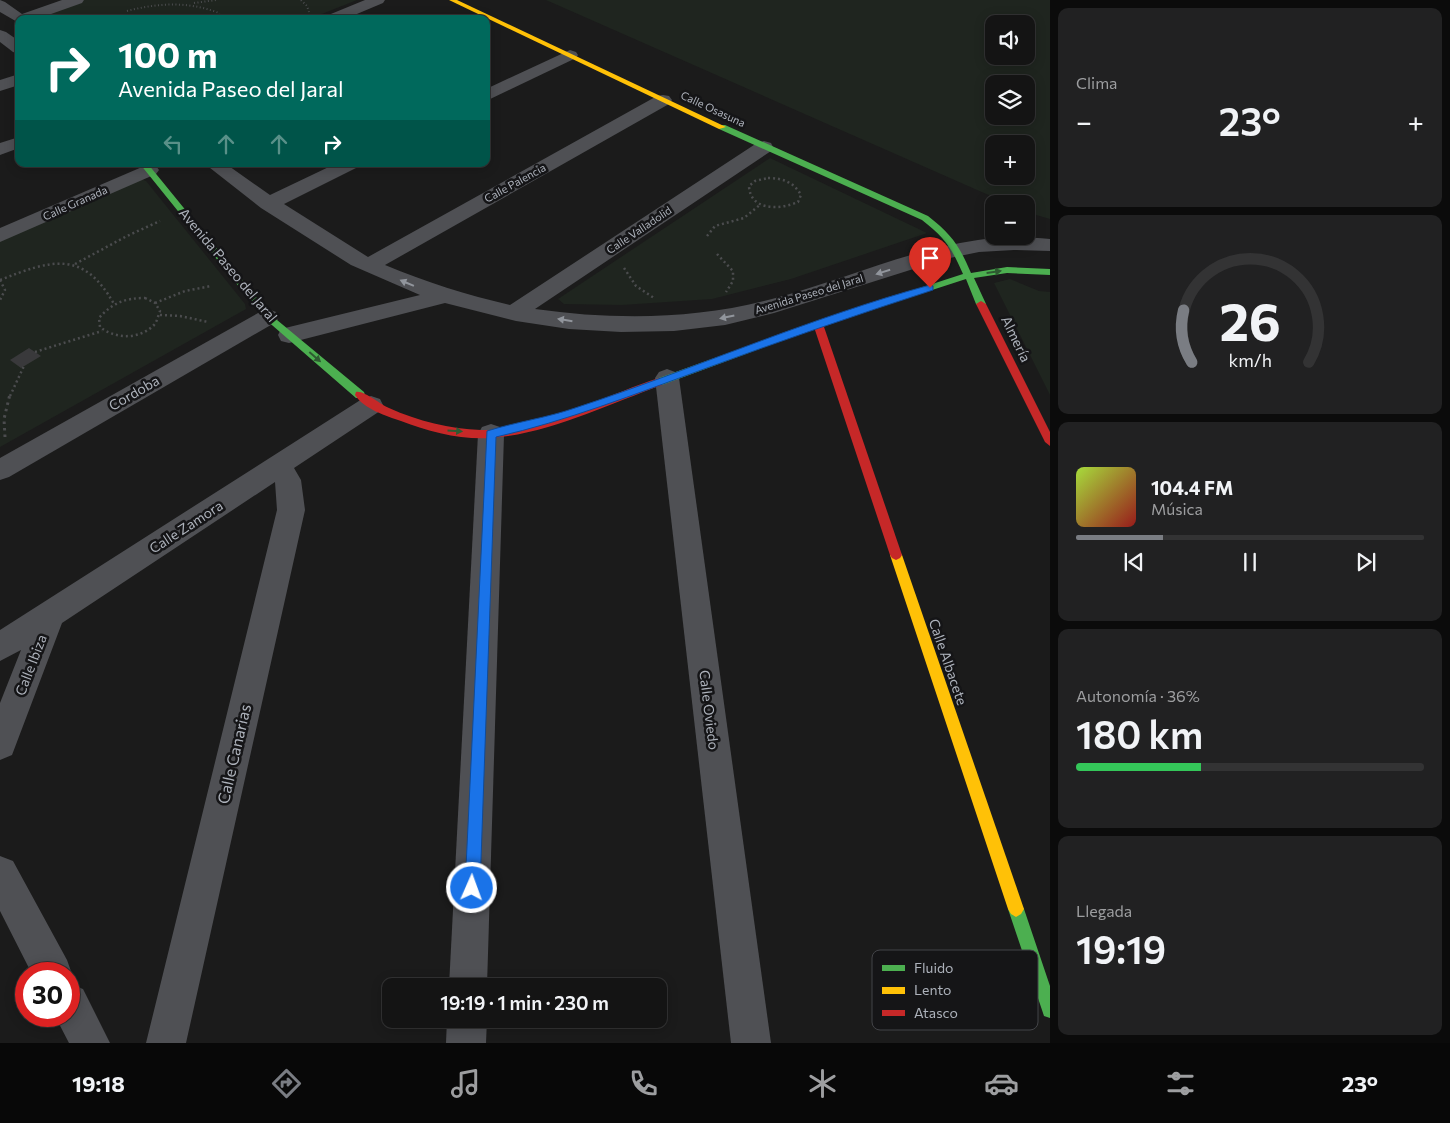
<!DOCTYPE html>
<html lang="es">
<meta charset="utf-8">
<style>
body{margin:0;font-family:Commissioner,sans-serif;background:#212122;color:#f1f3f6;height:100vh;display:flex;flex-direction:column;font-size:19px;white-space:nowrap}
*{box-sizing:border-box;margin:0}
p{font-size:16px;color:#9d9ea0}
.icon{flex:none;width:28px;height:28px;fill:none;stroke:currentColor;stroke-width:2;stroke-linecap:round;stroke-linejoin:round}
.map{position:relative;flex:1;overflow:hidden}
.details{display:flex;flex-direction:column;gap:8px;padding:8px;background:#0b0b0b;width:400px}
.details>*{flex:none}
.top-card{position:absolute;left:15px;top:15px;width:475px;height:152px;border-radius:10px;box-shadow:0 2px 12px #0003,0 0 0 1px #333334;background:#00695c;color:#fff;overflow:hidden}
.buttons{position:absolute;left:985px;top:15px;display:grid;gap:10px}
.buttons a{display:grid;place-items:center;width:50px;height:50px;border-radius:10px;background:#141414;box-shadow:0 2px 12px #0003,0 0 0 1px #333334;font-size:25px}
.speed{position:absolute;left:15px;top:962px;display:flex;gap:10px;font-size:25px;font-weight:700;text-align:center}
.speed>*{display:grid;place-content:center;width:65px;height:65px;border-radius:50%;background:#141414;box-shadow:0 2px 12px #0003,0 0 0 1px #333334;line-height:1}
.speed .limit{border:8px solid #d22;background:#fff;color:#111}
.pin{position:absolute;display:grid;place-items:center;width:42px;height:42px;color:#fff;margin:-51px -21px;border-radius:50% 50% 50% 0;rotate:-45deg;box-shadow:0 0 5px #0007}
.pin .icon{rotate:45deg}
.me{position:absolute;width:55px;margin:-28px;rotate:2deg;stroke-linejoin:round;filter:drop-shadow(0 0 4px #0008)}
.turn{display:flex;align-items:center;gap:18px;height:105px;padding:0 20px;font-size:22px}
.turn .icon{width:65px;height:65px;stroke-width:2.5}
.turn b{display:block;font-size:35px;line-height:42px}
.lanes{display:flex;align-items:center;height:48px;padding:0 20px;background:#0003;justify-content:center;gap:25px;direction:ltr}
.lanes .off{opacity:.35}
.big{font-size:38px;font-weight:600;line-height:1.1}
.details .tile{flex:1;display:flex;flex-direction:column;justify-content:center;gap:8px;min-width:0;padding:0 18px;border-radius:10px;background:#212122}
.details .dial{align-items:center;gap:0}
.dial svg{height:130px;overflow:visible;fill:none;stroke:#333334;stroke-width:7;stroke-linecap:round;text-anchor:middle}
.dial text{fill:#f1f3f6;stroke:none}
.song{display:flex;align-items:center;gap:15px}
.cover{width:60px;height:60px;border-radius:8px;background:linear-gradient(135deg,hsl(80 70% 55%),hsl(0 70% 35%))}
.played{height:5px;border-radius:2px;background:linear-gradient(90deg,#7a7d83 25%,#333334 25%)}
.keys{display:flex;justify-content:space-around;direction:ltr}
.heat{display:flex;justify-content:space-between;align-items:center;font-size:28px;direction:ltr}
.charge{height:8px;border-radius:4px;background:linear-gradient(90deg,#34c759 36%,#333334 0)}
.trip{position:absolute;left:382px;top:978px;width:285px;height:50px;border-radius:10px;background:#141414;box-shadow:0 2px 12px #0003,0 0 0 1px #333334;font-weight:600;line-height:50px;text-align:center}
.menu{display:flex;height:80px;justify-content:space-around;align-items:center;background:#080808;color:#9d9ea0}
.menu .icon{width:35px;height:35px}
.menu .active{color:#7a7d83}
.menu b{font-size:22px;color:#f1f3f6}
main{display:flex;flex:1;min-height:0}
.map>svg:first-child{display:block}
.green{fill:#1f251f;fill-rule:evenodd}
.building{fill:#39393b}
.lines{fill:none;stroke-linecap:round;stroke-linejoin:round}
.path-far2{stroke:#4b4c4e;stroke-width:2;stroke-dasharray:1 2.5;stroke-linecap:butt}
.path-far1{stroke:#4b4c4e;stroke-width:2.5;stroke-dasharray:2 3;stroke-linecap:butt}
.path{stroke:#4b4c4e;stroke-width:3;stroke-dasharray:2.5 4;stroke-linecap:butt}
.street{fill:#4f5054;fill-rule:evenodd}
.fast{fill:#4caf50;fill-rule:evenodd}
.slow{fill:#ffc107;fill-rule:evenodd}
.jam{fill:#c62828;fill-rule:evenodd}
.oneway{fill:#91959c}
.oneway2{fill:#2e5a31}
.route{fill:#1a73e8;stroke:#114b97}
.labels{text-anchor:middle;stroke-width:5;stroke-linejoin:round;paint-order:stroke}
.far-street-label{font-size:11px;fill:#adb2bb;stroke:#151517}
.street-label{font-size:14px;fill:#adb2bb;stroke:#151517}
.near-street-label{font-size:16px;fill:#adb2bb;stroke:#151517}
.key{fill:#151517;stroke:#434448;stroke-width:1}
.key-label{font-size:14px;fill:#adb2bb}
</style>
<main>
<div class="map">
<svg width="1050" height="1043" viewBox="0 0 1050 1043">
<rect width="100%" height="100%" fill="#1b1b1b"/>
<g class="green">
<path d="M 84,0 L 357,0 L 309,19 L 38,19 L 37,17 Z"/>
<path d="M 546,0 L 1050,0 L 1050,219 L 1026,212 L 1026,204 L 1009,204 ZM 994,24 L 1026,24 L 1026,56 L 994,56 ZM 994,84 L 1026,84 L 1026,116 L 994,116 ZM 994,144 L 1026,144 L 1026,176 L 994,176 Z"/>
<path d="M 770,158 L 927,233 L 791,279 L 712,299 L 622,305 L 564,304 L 558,299 Z"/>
<path d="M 141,179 L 146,181 L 245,304 L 246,309 L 0,447 L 0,240 Z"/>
<path d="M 1010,279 L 1039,291 L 1050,292 L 1050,395 L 994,283 Z"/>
</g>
<path class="building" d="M 29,348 L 41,356 L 21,368 L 10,360 Z"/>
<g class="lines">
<g class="path-far2">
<path d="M 301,0 L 307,6 L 309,12"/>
<path d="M 194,3 L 216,0"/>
<path d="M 127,11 C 158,3 188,1 219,13 L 220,18"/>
<path d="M 216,19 L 231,16 L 243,19"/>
</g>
<g class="path-far1">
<path d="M 768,178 C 782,178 794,182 801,195 L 798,202 C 780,210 750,211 749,186 L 755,181 Z"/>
<path d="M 707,236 L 715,226 L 744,218 L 761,204"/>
<path d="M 717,254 L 733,271 L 733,281 L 726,292"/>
<path d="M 75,264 L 127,236 L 160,221"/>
<path d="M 624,268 L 636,286 L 654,298"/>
<path d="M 0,280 C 51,260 83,249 114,304"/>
<path d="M 0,280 L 5,290 L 0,300"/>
<path d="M 145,298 L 155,303 L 160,311 C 158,316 157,322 154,325 C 139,340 115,339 100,327 L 99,318 C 112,303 125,298 145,298 Z"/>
<path d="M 155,303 L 185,291 L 211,286"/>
<path d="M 160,315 L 180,316 L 208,322"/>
<path d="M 35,352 L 102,331"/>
<path d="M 10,396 L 24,366"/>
</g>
<path class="path" d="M 5,437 L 4,419 L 10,394"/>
<g class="street">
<path d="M 0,0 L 5,2 L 22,14 L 62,0 L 84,0 L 82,3 L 37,19 L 19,19 L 19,23 L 0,12 Z"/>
<path d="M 365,0 L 385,0 L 383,3 L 345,19 L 323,19 L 326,16 Z"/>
<path d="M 0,30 L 6,32 L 19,41 L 19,54 L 13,52 L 0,42 Z"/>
<path d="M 570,50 L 576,52 L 578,55 L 576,58 L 486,101 L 486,89 Z"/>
<path d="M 19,74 L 19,85 L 0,91 L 0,80 Z"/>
<path d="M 663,95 L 669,96 L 672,100 L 669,104 L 385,265 C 426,282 467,295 510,305 L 757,143 L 764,141 L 771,143 L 773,147 L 771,151 L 535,309 C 614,320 694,320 772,299 C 841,281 907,250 978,240 C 1002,236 1026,237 1050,239 L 1050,251 L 1014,250 L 979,252 L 945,259 L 774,313 L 725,325 L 674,331 L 621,332 L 569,329 L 516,321 L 445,303 L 289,343 L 281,341 L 278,335 L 281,329 L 420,295 L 351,265 L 261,208 L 205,164 L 226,164 L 270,195 L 335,164 L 358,164 L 356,168 L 284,204 L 368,257 L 657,96 Z"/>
<path d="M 19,137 L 19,148 L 0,155 L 0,143 Z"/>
<path d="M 149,164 L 156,166 L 159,170 L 156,174 L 0,242 L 0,228 Z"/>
<path d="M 268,309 L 276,312 L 279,317 L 276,322 L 9,477 L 0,480 L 0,458 L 260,312 Z"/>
<path d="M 667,369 L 675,372 L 679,378 L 771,1043 L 731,1043 L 655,378 L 659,372 Z"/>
<path d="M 371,396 L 380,399 L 383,405 L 380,411 L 294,468 L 301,480 L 305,510 L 186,1043 L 146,1043 L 277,510 L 275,482 L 62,623 L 12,755 L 0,760 L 0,703 L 21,650 L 0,661 L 0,630 L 362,399 Z"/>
<path d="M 491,424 L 500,427 L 504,434 L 487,986 L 449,986 L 478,434 L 482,427 Z"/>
<path d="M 0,856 L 13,861 L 67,960 L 72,974 L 69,982 L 69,974 L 32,974 L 0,911 Z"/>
<path d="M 69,984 L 83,989 L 110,1043 L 69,1043 L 55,1016 L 69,1016 Z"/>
<path d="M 447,1019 L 487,1019 L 486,1043 L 446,1043 Z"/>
</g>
<g class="fast">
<path d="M 719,125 L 725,125 L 928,216 C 952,235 959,245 971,273 L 1007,267 L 1050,269 L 1050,275 L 1007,273 L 974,278 L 986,304 L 981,307 L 976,304 L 966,279 L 821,326 L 662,385 L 656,385 L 654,382 L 656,379 L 815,322 L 963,274 C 951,247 946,239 922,220 L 719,129 Z"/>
<path d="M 140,164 L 148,164 L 271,315 L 364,392 L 365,395 L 364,398 L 356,398 L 265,319 Z"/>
<path d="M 1016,901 L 1021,904 L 1024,909 L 1050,986 L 1050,1018 L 1044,1016 L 1042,1010 L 1008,909 L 1011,904 Z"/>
</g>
<g class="slow">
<path d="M 449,0 L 457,0 L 726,127 L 719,129 Z"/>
<path d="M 896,550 L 900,552 L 902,555 L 1024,909 L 1021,914 L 1016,917 L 1011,914 L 1008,909 L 890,555 L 892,552 Z"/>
</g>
<g class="jam">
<path d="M 981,301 L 986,304 L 1050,432 L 1050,446 L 1045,442 L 976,304 Z"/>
<path d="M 818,321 L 823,324 L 902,555 L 900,558 L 896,560 L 892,558 L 890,555 L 813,324 Z"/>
<path d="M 659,378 L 662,379 L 664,382 L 662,385 C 609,404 548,434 491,438 C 461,440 429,432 401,421 C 386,416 364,409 355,395 L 356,392 C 364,390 381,405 389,408 C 418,421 450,429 481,430 C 538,432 605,395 659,378 Z"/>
</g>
</g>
<defs><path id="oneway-solid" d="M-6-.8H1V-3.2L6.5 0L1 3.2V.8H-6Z" transform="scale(1.25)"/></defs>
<g class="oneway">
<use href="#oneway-solid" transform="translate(883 272) rotate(163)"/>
<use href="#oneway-solid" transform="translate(407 283) rotate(-157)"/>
<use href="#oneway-solid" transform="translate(727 317) rotate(168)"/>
<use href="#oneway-solid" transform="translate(565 320) rotate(-171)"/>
</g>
<g class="oneway2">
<use href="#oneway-solid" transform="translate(994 272) rotate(-8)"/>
<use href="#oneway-solid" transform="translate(315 357) rotate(41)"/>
<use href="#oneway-solid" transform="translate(455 431) rotate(4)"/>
</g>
<path class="route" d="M 930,285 L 933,286 L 933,290 C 856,315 780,341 704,369 C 635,394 567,421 496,437 L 480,888 L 477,893 L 472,895 L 467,893 L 465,888 L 487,431 C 516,422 546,418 575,408 C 694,369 809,318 930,285 Z"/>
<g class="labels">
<g class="far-street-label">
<text transform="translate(713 109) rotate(25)" y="4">Calle Osasuna</text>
<text transform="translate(515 183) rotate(-29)" y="4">Calle Palencia</text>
<text transform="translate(75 203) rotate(-24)" y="4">Calle Granada</text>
<text transform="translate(639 230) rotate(-34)" y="4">Calle Valladolid</text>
<text transform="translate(809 294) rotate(-17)" y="4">Avenida Paseo del Jaral</text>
</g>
<g class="street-label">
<text transform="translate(228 265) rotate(50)" y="5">Avenida Paseo del Jaral</text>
<text transform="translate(1016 339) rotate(64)" y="5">Almería</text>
<text transform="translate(134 393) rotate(-30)" y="5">Cordoba</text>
<text transform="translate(186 527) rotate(-33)" y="5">Calle Zamora</text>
<text transform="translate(948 662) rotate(71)" y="5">Calle Albacete</text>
<text transform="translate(31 665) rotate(-69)" y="5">Calle Ibiza</text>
<text transform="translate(709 710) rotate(83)" y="5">Calle Oviedo</text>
</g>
<g class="near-street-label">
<text transform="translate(234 754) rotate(-77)" y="6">Calle Canarias</text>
</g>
</g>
<rect x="872" y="950" width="166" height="80" rx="8" class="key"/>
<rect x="882" y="965" width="23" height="6" fill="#4caf50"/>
<rect x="882" y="987" width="23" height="7" fill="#ffc107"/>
<rect x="882" y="1010" width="23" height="6" fill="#c62828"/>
<g class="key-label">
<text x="914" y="973">Fluido</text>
<text x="914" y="995">Lento</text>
<text x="914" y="1018">Atasco</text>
</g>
</svg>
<div class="buttons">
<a><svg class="icon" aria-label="sound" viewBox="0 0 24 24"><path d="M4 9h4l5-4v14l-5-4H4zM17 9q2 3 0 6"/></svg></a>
<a><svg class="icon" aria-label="layers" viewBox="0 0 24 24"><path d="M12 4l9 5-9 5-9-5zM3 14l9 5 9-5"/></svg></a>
<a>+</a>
<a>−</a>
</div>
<div class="speed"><div class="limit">30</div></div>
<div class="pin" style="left:930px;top:288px;background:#d93025"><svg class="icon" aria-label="arrive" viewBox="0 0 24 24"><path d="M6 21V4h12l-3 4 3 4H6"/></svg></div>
<svg class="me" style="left:472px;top:888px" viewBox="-20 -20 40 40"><circle r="17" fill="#1a73e8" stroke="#fff" stroke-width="3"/><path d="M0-11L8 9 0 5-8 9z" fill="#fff"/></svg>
<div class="trip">19:19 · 1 min · 230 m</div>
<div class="top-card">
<div class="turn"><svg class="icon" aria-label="right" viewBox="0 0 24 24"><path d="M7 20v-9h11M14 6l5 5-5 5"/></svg><div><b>100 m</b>Avenida Paseo del Jaral</div></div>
<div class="lanes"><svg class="icon off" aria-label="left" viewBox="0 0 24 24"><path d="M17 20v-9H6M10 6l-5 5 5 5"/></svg><svg class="icon off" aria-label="ahead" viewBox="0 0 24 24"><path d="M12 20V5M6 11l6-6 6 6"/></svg><svg class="icon off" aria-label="ahead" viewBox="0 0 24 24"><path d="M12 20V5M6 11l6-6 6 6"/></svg><svg class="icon" aria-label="right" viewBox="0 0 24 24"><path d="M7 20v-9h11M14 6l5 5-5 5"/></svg></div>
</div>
</div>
<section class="details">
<div class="tile"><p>Clima</p>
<div class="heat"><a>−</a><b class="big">23°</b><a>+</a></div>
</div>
<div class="tile dial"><svg viewBox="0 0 100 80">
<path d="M14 69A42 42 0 1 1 86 69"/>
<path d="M14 69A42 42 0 0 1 9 37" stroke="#7a7d83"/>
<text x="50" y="56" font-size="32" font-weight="700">26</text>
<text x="50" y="72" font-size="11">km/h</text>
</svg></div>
<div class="tile">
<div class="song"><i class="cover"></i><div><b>104.4 FM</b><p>Música</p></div></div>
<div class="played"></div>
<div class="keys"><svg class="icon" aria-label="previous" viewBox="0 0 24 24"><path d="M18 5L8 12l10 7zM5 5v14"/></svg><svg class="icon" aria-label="pause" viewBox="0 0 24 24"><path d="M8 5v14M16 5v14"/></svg><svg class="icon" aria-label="next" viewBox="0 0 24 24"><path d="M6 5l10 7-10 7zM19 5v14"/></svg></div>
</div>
<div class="tile"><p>Autonomía · 36%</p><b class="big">180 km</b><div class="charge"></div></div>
<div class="tile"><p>Llegada</p><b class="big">19:19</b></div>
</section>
</main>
<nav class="menu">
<b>19:18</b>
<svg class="icon active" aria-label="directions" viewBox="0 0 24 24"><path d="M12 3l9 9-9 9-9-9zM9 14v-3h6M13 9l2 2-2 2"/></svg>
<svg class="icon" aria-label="music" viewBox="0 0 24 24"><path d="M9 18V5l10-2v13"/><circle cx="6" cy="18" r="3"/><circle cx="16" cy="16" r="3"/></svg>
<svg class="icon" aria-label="phone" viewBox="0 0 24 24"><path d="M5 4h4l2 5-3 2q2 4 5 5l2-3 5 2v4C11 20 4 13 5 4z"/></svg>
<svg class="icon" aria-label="climate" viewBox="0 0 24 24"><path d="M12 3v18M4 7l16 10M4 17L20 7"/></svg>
<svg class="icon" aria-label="car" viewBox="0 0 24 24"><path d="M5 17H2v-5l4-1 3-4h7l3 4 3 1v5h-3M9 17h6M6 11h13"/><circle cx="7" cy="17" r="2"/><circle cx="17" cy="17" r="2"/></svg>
<svg class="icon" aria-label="filters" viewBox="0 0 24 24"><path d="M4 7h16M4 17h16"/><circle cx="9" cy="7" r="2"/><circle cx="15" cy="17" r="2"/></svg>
<b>23°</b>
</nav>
